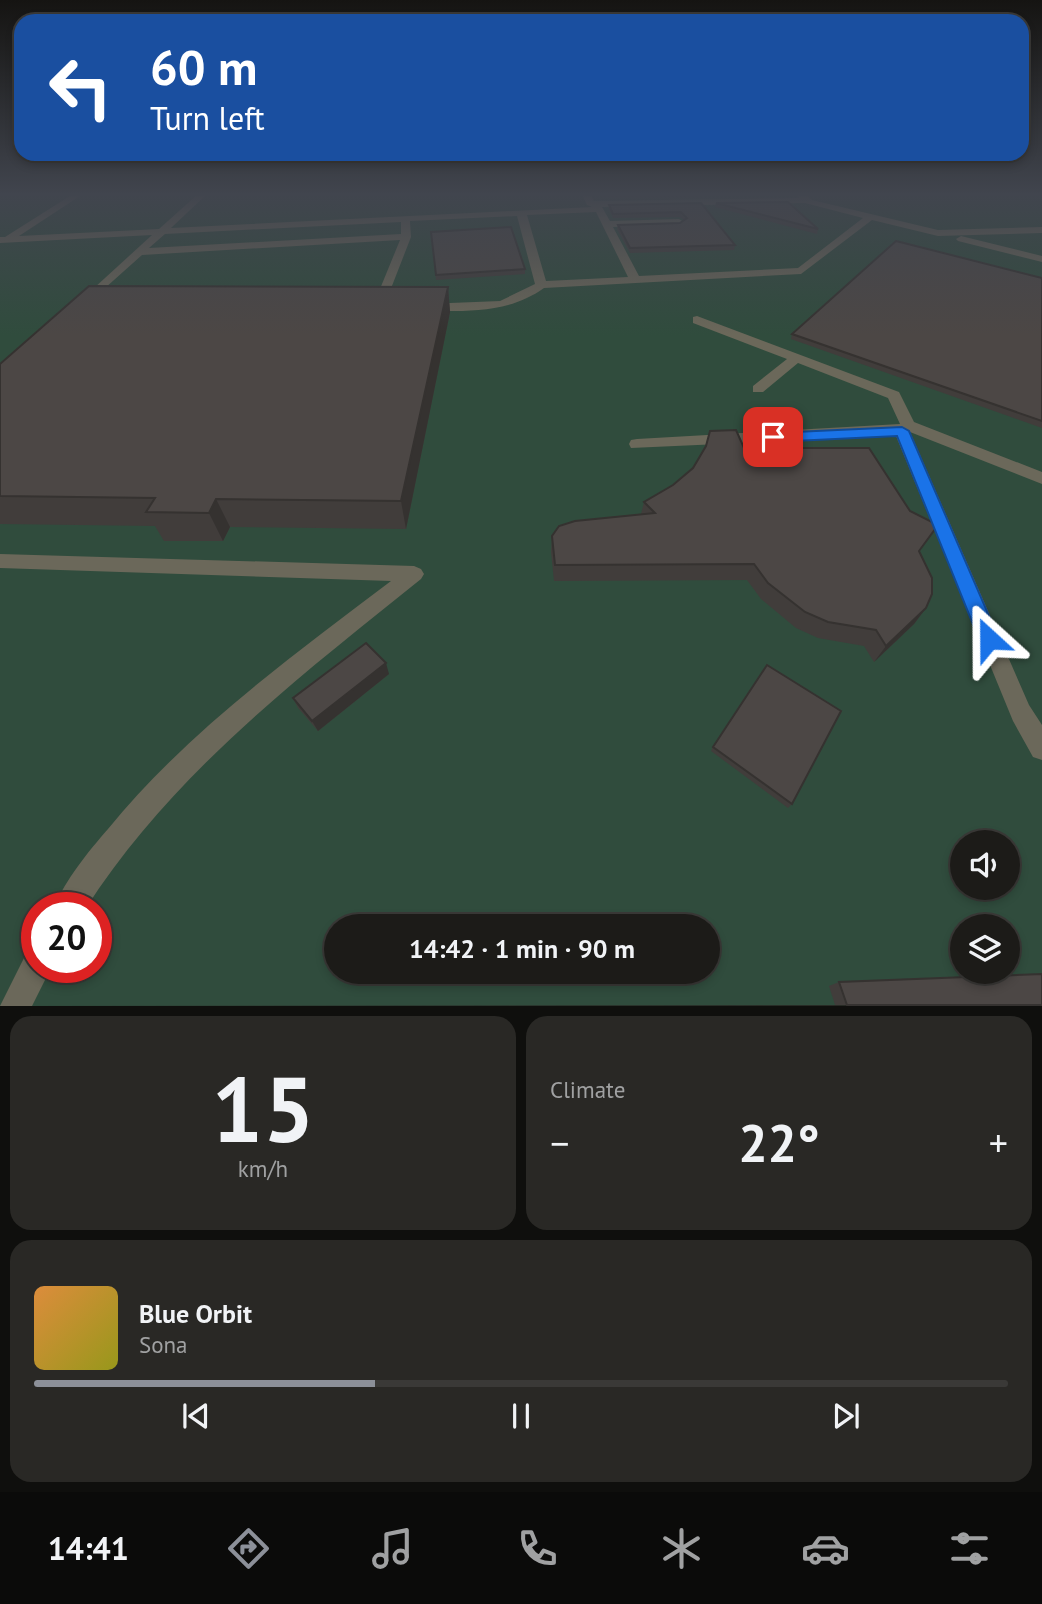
<!DOCTYPE html>
<meta charset="utf-8">
<style>
body{margin:0;font-family:"PT Sans",sans-serif;background:#292825;color:#f1f3f6;height:100vh;display:flex;flex-direction:column;font-size:26px;white-space:nowrap}
*{box-sizing:border-box;margin:0}
p{font-size:23px;color:#a0a1a2}
.icon{flex:none;width:38px;height:38px;fill:none;stroke:currentColor;stroke-width:2;stroke-linecap:round;stroke-linejoin:round}
.map{position:relative;height:1006px;overflow:hidden}
.sheet{display:flex;flex-direction:column;gap:10px;padding:10px;background:#0f0f0d;flex:1}
.sheet>*{flex:none}
.guide{position:absolute;left:14px;top:14px;width:1015px;height:147px;border-radius:21px;box-shadow:0 4px 10px #0003,0 0 0 2px #3a3937;background:#1a4fa0;color:#fff;overflow:hidden}
.controls{position:absolute;left:950px;top:830px;display:grid;gap:14px}
.controls a{display:grid;place-items:center;width:70px;height:70px;border-radius:50%;background:#1c1b18;box-shadow:0 4px 10px #0003,0 0 0 2px #3a3937;font-size:35px}
.speed{position:absolute;left:21px;top:892px;display:flex;gap:14px;font-size:35px;font-weight:700;text-align:center}
.speed>*{display:grid;place-content:center;width:91px;height:91px;border-radius:50%;background:#1c1b18;box-shadow:0 4px 10px #0003,0 0 0 2px #3a3937;line-height:1}
.speed .limit{border:10px solid #d22;background:#fff;color:#111}
.pin{position:absolute;display:grid;place-items:center;width:60px;height:60px;color:#fff;margin:-30px;border-radius:14px;box-shadow:0 4px 10px #0006}
.me{position:absolute;width:77px;margin:-38px;rotate:336deg;stroke-linejoin:round;filter:drop-shadow(0 0 5px #0008)}
.turn{display:flex;align-items:center;gap:24px;height:147px;padding:0 21px;font-size:32px}
.turn .icon{width:91px;height:91px;stroke-width:2.5}
.turn b{display:block;font-size:49px;line-height:60px}
.big{font-size:52px;font-weight:800;line-height:1.1}
.sheet .tile{flex:1;display:flex;flex-direction:column;justify-content:center;gap:10px;min-width:0;padding:0 24px;border-radius:21px;background:#292825}
.sheet .dial{align-items:center;gap:0}
.dial b{font-size:91px;line-height:1}
.song{display:flex;align-items:center;gap:21px}
.cover{width:84px;height:84px;border-radius:10px;background:linear-gradient(135deg,hsl(30 70% 55%),hsl(60 70% 35%))}
.played{height:7px;border-radius:4px;background:linear-gradient(90deg,#8c9099 35%,#3a3937 35%)}
.keys{display:flex;justify-content:space-around;direction:ltr}
.heat{display:flex;justify-content:space-between;align-items:center;font-size:38px;direction:ltr}
.sheet .tiles{flex:1;display:grid;gap:10px;grid-template-columns:1fr 1fr}
.tile:last-child{grid-column:span 2}
.trip{position:absolute;left:324px;top:914px;width:396px;height:70px;border-radius:35px;background:#1c1b18;box-shadow:0 4px 10px #0003,0 0 0 2px #3a3937;font-weight:800;line-height:70px;text-align:center}
.menu{display:flex;height:112px;justify-content:space-around;align-items:center;background:#0b0b0a;color:#a0a1a2}
.menu .icon{width:49px;height:49px}
.menu .on{color:#8c9099}
.menu b{font-size:32px;color:#f1f3f6}
.map>svg:first-child{display:block}
.green{fill:#304c3d;fill-rule:evenodd}
.lines{fill:none;stroke-linecap:round;stroke-linejoin:round}
.minor{fill:#6b685a;fill-rule:evenodd}
.wall{fill:#413d3b}
.shaded-wall{fill:#353230}
.building{fill:#4c4745;stroke:#353230;stroke-width:2}
.route{fill:#1a73e8;stroke:#114b97;stroke-width:2}
</style>
<div class="map">
<svg width="1042" height="1006" viewBox="0 0 1042 1006">
<rect width="100%" height="100%" fill="#262420"/>
<path class="green" d="M 0,194 L 1042,194 L 1042,1005 L 0,1006 ZM 962,842 L 1008,842 L 1008,887 L 962,887 ZM 37,908 L 96,908 L 96,968 L 37,968 ZM 336,926 L 707,926 L 707,971 L 336,971 ZM 962,926 L 1008,926 L 1008,971 L 962,971 Z"/>
<g class="lines">
<g class="minor">
<path d="M 73,194 L 83,194 L 19,236 L 159,229 L 198,194 L 207,194 L 171,228 L 592,207 L 587,205 L 582,194 L 590,194 L 594,201 L 799,198 L 796,194 L 805,194 L 812,200 L 938,230 L 1042,227 L 1042,233 L 938,236 L 872,220 L 801,274 L 544,288 C 509,313 470,311 429,311 L 423,307 L 425,304 L 500,301 L 535,284 L 517,216 L 410,221 L 411,237 L 383,309 L 373,306 L 400,240 L 142,255 L 86,305 L 80,301 L 82,299 L 152,235 L 0,243 L 0,237 L 5,237 ZM 805,203 L 863,218 L 798,268 L 639,276 L 613,227 L 679,225 L 684,222 L 679,219 L 610,221 L 602,207 ZM 596,212 L 628,277 L 546,281 L 527,215 ZM 401,222 L 401,234 L 149,248 L 165,234 Z"/>
<path d="M 961,236 L 1042,256 L 1042,262 L 958,241 L 956,239 Z"/>
<path d="M 697,316 L 899,392 L 914,422 L 1042,472 L 1042,484 L 910,432 L 1029,705 L 1042,725 L 1042,760 L 1033,757 L 1013,721 L 896,436 L 631,448 L 629,444 L 631,440 L 637,439 L 900,424 L 888,398 L 798,363 L 763,392 L 753,392 L 753,386 L 787,359 L 693,323 L 693,317 Z"/>
<path d="M 0,554 L 414,566 L 421,569 L 424,574 L 421,579 C 298,678 172,774 86,908 L 54,908 C 65,880 88,852 108,829 C 188,731 291,657 391,581 L 0,568 Z"/>
<path d="M 37,950 L 37,968 L 51,968 L 32,1006 L 0,1006 L 26,954 Z"/>
</g>
</g>
<g class="wall">
<path d="M 601,194 L 775,194 L 775,195 L 603,198 Z"/>
<path d="M 701,203 L 735,245 L 734,250 L 630,253 L 617,229 L 618,225 L 680,223 L 684,220 L 680,217 L 613,218 L 609,209 L 609,205 Z"/>
<path d="M 716,203 L 818,229 L 817,234 L 715,207 Z"/>
<path d="M 431,232 L 525,269 L 525,274 L 436,280 Z"/>
<path d="M 1042,278 L 1042,428 L 791,339 L 792,334 Z"/>
<path d="M 448,287 L 450,312 L 406,529 L 230,527 L 223,541 L 164,541 L 155,526 L 0,524 L 0,364 Z"/>
<path d="M 744,448 L 919,551 L 926,608 L 914,624 L 874,662 L 864,646 L 818,638 L 796,628 L 761,599 L 747,580 L 554,581 L 551,552 L 552,536 L 641,514 L 644,502 Z"/>
<path d="M 389,674 L 318,731 L 298,708 L 293,698 Z"/>
<path d="M 713,747 L 792,804 L 788,808 L 711,751 Z"/>
<path d="M 839,982 L 1042,1005 L 835,1005 L 829,986 Z"/>
</g>
<g class="shaded-wall">
<path d="M 448,287 L 450,312 L 406,529 L 401,501 Z"/>
<path d="M 216,499 L 230,527 L 223,541 L 209,513 Z"/>
<path d="M 926,608 L 914,624 L 874,662 L 886,646 Z"/>
<path d="M 386,663 L 389,674 L 318,731 L 312,721 Z"/>
</g>
<g class="building">
<path d="M 788,202 L 818,229 L 716,203 Z"/>
<path d="M 701,203 L 735,245 L 630,248 L 618,225 L 680,223 L 687,218 L 681,212 L 613,214 L 609,205 Z"/>
<path d="M 511,227 L 525,269 L 436,275 L 431,232 Z"/>
<path d="M 896,241 L 1042,278 L 1042,421 L 792,334 Z"/>
<path d="M 89,286 L 448,287 L 401,501 L 216,499 L 209,513 L 146,512 L 155,498 L 0,496 L 0,364 Z"/>
<path d="M 736,430 L 744,448 L 869,448 L 910,511 L 938,525 L 919,551 L 932,578 L 932,594 L 926,608 L 886,646 L 876,630 L 828,622 L 805,612 L 768,583 L 754,564 L 555,565 L 552,536 L 559,526 L 575,521 L 655,513 L 644,502 L 673,485 L 693,468 L 706,446 L 710,431 Z"/>
<path d="M 366,643 L 386,663 L 312,721 L 293,698 Z"/>
<path d="M 767,665 L 841,711 L 792,804 L 713,747 Z"/>
<path d="M 1042,974 L 1042,1005 L 847,1005 L 839,982 Z"/>
</g>
<linearGradient id="sky" x2="0" y2="1"><stop stop-color="#151412"/><stop offset="0.58" stop-color="#41454e"/><stop offset="1" stop-color="#41454e" stop-opacity="0"/></linearGradient>
<rect width="1042" height="335" fill="url(#sky)"/>
<path class="route" d="M 902,427 L 909,431 L 999,639 L 996,645 L 989,647 L 982,645 L 979,639 L 897,436 L 773,442 L 766,437 L 773,433 Z"/>
</svg>
<div class="controls">
<a><svg class="icon" aria-label="sound" viewBox="0 0 24 24"><path d="M4 9h4l5-4v14l-5-4H4zM17 9q2 3 0 6"/></svg></a>
<a><svg class="icon" aria-label="layers" viewBox="0 0 24 24"><path d="M12 4l9 5-9 5-9-5zM3 14l9 5 9-5"/></svg></a>
</div>
<div class="speed"><div class="limit">20</div></div>
<div class="pin" style="left:773px;top:437px;background:#d93025"><svg class="icon" aria-label="arrive" viewBox="0 0 24 24"><path d="M6 21V4h12l-3 4 3 4H6"/></svg></div>
<svg class="me" style="left:989px;top:639px" viewBox="-20 -20 40 40"><path d="M0-17L14 15 0 8-14 15z" fill="#1a73e8" stroke="#fff" stroke-width="4"/></svg>
<div class="trip">14:42 · 1 min · 90 m</div>
<div class="guide">
<div class="turn"><svg class="icon" aria-label="left" viewBox="0 0 24 24"><path d="M17 20v-9H6M10 6l-5 5 5 5"/></svg><div><b>60 m</b>Turn left</div></div>
</div>
</div>
<section class="sheet">
<div class="tiles">
<div class="tile dial"><b>15</b><p>km/h</p></div>
<div class="tile"><p>Climate</p>
<div class="heat"><a>−</a><b class="big">22°</b><a>+</a></div>
</div>
<div class="tile">
<div class="song"><i class="cover"></i><div><b>Blue Orbit</b><p>Sona</p></div></div>
<div class="played"></div>
<div class="keys"><svg class="icon" aria-label="previous" viewBox="0 0 24 24"><path d="M18 5L8 12l10 7zM5 5v14"/></svg><svg class="icon" aria-label="pause" viewBox="0 0 24 24"><path d="M8 5v14M16 5v14"/></svg><svg class="icon" aria-label="next" viewBox="0 0 24 24"><path d="M6 5l10 7-10 7zM19 5v14"/></svg></div>
</div>
</div>
</section>
<nav class="menu">
<b>14:41</b>
<svg class="icon on" aria-label="directions" viewBox="0 0 24 24"><path d="M12 3l9 9-9 9-9-9zM9 14v-3h6M13 9l2 2-2 2"/></svg>
<svg class="icon" aria-label="music" viewBox="0 0 24 24"><path d="M9 18V5l10-2v13"/><circle cx="6" cy="18" r="3"/><circle cx="16" cy="16" r="3"/></svg>
<svg class="icon" aria-label="phone" viewBox="0 0 24 24"><path d="M5 4h4l2 5-3 2q2 4 5 5l2-3 5 2v4C11 20 4 13 5 4z"/></svg>
<svg class="icon" aria-label="climate" viewBox="0 0 24 24"><path d="M12 3v18M4 7l16 10M4 17L20 7"/></svg>
<svg class="icon" aria-label="car" viewBox="0 0 24 24"><path d="M5 17H2v-5l4-1 3-4h7l3 4 3 1v5h-3M9 17h6M6 11h13"/><circle cx="7" cy="17" r="2"/><circle cx="17" cy="17" r="2"/></svg>
<svg class="icon" aria-label="filters" viewBox="0 0 24 24"><path d="M4 7h16M4 17h16"/><circle cx="9" cy="7" r="2"/><circle cx="15" cy="17" r="2"/></svg>
</nav>
